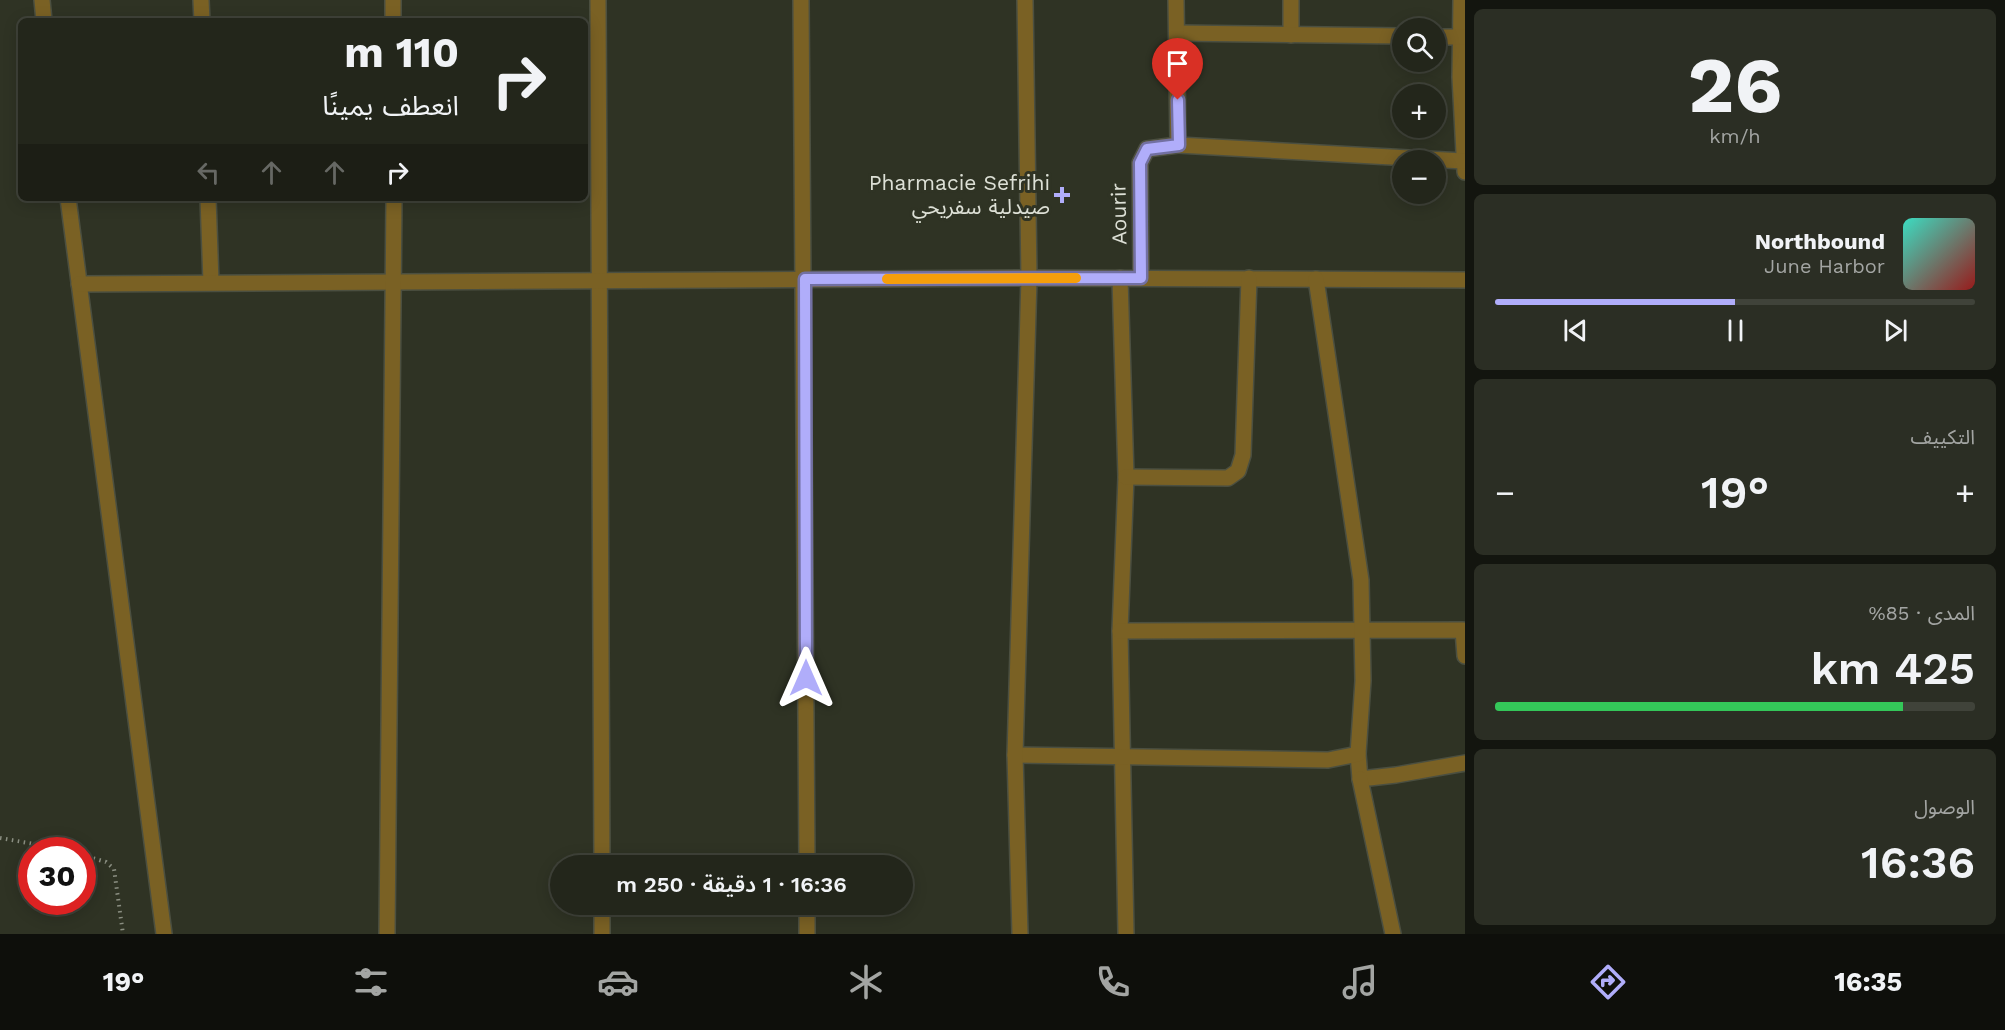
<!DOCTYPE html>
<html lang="ar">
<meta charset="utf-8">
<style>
body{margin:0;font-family:"Work Sans","Noto Sans Arabic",sans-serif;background:#2b2e24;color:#f1f3f6;direction:rtl;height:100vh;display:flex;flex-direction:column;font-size:22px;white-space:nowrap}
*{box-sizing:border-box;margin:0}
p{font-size:20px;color:#a3a5a3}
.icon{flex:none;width:33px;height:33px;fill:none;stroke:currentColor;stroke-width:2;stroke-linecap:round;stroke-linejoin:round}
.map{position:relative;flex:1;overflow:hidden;direction:ltr}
.sheet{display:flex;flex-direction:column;gap:9px;padding:9px;background:#13150f;width:540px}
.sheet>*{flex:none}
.banner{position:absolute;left:18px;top:18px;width:570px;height:183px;border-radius:9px;box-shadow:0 3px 15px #0003,0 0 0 2px #40433a;direction:rtl;background:#23261b;color:#f1f3f6;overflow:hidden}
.controls{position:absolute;left:1392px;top:18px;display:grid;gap:12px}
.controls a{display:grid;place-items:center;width:54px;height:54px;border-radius:50%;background:#23261b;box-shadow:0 3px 15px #0003,0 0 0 2px #40433a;font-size:30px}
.speed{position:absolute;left:18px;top:837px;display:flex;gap:12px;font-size:30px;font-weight:700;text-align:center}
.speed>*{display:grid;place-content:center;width:78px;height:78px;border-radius:50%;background:#23261b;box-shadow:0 3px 15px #0003,0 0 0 2px #40433a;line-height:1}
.speed .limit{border:9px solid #d22;background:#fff;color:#111}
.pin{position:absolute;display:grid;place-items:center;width:51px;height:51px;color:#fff;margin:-62px -26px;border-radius:50% 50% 50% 0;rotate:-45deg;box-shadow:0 0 6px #0007}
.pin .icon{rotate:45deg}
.me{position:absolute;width:66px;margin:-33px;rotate:0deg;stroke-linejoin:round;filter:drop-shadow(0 0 4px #0008)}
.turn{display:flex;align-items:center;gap:21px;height:126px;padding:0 30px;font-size:27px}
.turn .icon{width:78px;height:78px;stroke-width:2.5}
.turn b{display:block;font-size:42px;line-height:51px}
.lanes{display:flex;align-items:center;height:57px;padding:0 30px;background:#0003;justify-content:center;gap:30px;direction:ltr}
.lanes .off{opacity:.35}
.big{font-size:45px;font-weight:600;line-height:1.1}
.sheet .tile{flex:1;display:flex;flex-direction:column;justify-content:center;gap:9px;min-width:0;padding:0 21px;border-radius:9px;background:#2b2e24}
.sheet .dial{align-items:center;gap:0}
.dial b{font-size:78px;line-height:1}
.song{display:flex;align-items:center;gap:18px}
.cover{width:72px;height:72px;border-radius:9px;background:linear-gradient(135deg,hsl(170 70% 55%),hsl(0 70% 35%))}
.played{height:6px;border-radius:3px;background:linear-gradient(90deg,#b0adfa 50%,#40433a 50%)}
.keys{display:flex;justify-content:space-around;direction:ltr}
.heat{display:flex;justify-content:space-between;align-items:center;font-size:33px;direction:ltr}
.charge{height:9px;border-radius:4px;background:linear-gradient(90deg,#34c759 85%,#40433a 0)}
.trip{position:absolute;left:550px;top:855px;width:363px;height:60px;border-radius:30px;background:#23261b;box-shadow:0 3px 15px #0003,0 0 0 2px #40433a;font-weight:600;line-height:60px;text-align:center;direction:rtl}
.tab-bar{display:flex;height:96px;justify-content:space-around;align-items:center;background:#0e0f0b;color:#a3a5a3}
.tab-bar .icon{width:42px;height:42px}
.tab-bar .active{color:#b0adfa}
.tab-bar b{font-size:27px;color:#f1f3f6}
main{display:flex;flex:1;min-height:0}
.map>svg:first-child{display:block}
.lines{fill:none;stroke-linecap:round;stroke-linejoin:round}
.street-casing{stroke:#4b4f40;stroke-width:18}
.path{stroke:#8a8e81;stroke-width:4;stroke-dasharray:1.5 4.5;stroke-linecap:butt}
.street{stroke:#7a6124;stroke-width:15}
.route-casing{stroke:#7270a2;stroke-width:15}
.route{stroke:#b0adfa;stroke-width:10}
.slow{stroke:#f59e0b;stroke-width:10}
.poi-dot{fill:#b0adfa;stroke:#2f3324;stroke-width:2}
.labels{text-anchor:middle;stroke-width:6;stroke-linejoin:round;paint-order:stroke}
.poi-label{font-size:21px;fill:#dde0d6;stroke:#2f3324;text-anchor:end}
.street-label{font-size:21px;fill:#dde0d6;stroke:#2f3324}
</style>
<main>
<section class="sheet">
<div class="tile dial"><b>26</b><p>km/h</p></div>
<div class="tile">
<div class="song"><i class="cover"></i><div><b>Northbound</b><p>June Harbor</p></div></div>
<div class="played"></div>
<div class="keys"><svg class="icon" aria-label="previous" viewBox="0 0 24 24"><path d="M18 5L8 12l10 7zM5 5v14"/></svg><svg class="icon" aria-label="pause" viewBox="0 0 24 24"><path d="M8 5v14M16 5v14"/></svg><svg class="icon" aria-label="next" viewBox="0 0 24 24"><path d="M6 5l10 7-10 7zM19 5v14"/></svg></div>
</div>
<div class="tile"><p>التكييف</p>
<div class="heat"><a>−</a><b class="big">19°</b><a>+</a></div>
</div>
<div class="tile"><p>المدى · 85%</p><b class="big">425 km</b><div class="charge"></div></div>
<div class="tile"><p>الوصول</p><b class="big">16:36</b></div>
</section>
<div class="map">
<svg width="1465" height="934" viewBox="0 0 1465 934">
<rect width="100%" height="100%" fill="#2f3324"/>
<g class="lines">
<defs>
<g id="street">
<path d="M 42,0 L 44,21"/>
<path d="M 201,0 L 202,21"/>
<path d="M 393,0 L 393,21"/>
<path d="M 598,0 L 602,866"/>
<path d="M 801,0 L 807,866"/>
<path d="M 1291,0 L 1291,35"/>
<path d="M 1461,0 L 1460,77 L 1465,172"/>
<path d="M 1177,33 L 1402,36"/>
<path d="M 1436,37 L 1462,37"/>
<path d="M 1178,145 L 1463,161"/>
<path d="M 68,198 L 164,934"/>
<path d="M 208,198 L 211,282"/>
<path d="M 1120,278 L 1126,477 L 1120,631 L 1126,934"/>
<path d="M 1141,278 L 1140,163 L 1147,149 L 1178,145 L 1176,0"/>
<path d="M 79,284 L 1029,278 L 1465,280"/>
<path d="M 1126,477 L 1228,478 L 1238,471 L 1243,455 L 1249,278"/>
<path d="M 1120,631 L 1463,630 L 1465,656"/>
<path d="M 1358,754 L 1360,779 L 1396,775 L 1465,763"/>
<path d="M 1015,755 L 1328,760 L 1358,754 L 1363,681 L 1361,580 L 1316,279"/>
<path d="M 1360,779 L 1393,934"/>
<path d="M 602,904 L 602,934"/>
<path d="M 807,904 L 807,934"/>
<path d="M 387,934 L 394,198"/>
<path d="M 1020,934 L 1015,755 L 1029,278 L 1025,0"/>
</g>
</defs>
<use href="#street" class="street-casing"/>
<g class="path">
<path d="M 0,838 L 68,850"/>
<path d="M 82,855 L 106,862 L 114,869 L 123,934"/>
</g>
<use href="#street" class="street"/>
</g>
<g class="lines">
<defs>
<path id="route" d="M 806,678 L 805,279 L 1141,278 L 1140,163 L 1147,149 L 1179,145 L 1178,100"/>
</defs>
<use href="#route" class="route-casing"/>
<use href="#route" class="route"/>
<path class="slow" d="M 887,279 L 1076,278"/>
</g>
<path class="poi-dot" d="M1059 186h6v6h6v6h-6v6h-6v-6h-6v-6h6z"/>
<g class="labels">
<g class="poi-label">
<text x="1050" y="190">Pharmacie Sefrihi<tspan x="1050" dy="24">صيدلية سفريحي</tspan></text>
</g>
<g class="street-label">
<text transform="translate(1119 214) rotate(-91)" y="7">Aourir</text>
</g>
</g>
</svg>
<div class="controls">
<a><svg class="icon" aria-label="search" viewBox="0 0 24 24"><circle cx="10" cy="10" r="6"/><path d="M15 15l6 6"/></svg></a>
<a>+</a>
<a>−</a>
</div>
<div class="speed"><div class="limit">30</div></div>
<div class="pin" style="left:1178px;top:100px;background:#d93025"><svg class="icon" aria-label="arrive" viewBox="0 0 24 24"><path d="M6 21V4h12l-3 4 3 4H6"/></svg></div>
<svg class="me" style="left:806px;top:678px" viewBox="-20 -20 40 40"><path d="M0-17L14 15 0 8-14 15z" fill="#b0adfa" stroke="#fff" stroke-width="4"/></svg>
<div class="trip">16:36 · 1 دقيقة · 250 m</div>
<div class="banner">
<div class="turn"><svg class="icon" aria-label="right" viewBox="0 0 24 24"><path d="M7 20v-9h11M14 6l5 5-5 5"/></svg><div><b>110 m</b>انعطف يمينًا</div></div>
<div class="lanes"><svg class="icon off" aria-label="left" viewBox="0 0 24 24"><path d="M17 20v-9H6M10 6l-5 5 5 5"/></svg><svg class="icon off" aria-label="ahead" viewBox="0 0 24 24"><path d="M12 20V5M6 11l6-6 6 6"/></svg><svg class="icon off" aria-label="ahead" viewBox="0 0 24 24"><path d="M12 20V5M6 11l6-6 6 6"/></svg><svg class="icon" aria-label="right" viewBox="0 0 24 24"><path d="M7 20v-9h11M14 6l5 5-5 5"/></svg></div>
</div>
</div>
</main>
<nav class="tab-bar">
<b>16:35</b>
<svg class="icon active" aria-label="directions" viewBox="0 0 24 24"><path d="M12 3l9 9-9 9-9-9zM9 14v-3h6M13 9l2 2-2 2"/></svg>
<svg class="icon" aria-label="music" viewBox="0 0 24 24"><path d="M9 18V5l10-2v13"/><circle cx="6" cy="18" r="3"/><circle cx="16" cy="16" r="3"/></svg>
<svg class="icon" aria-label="phone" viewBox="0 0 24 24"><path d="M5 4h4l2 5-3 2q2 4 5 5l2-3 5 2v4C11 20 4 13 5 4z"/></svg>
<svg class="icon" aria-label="climate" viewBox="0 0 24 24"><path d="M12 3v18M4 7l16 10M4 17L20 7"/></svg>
<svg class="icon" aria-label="car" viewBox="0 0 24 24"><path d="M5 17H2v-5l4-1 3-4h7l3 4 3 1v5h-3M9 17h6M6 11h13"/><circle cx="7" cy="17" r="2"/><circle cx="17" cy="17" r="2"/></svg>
<svg class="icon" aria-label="filters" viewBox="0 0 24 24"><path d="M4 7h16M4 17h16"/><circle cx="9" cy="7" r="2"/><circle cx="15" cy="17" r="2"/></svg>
<b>19°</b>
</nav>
